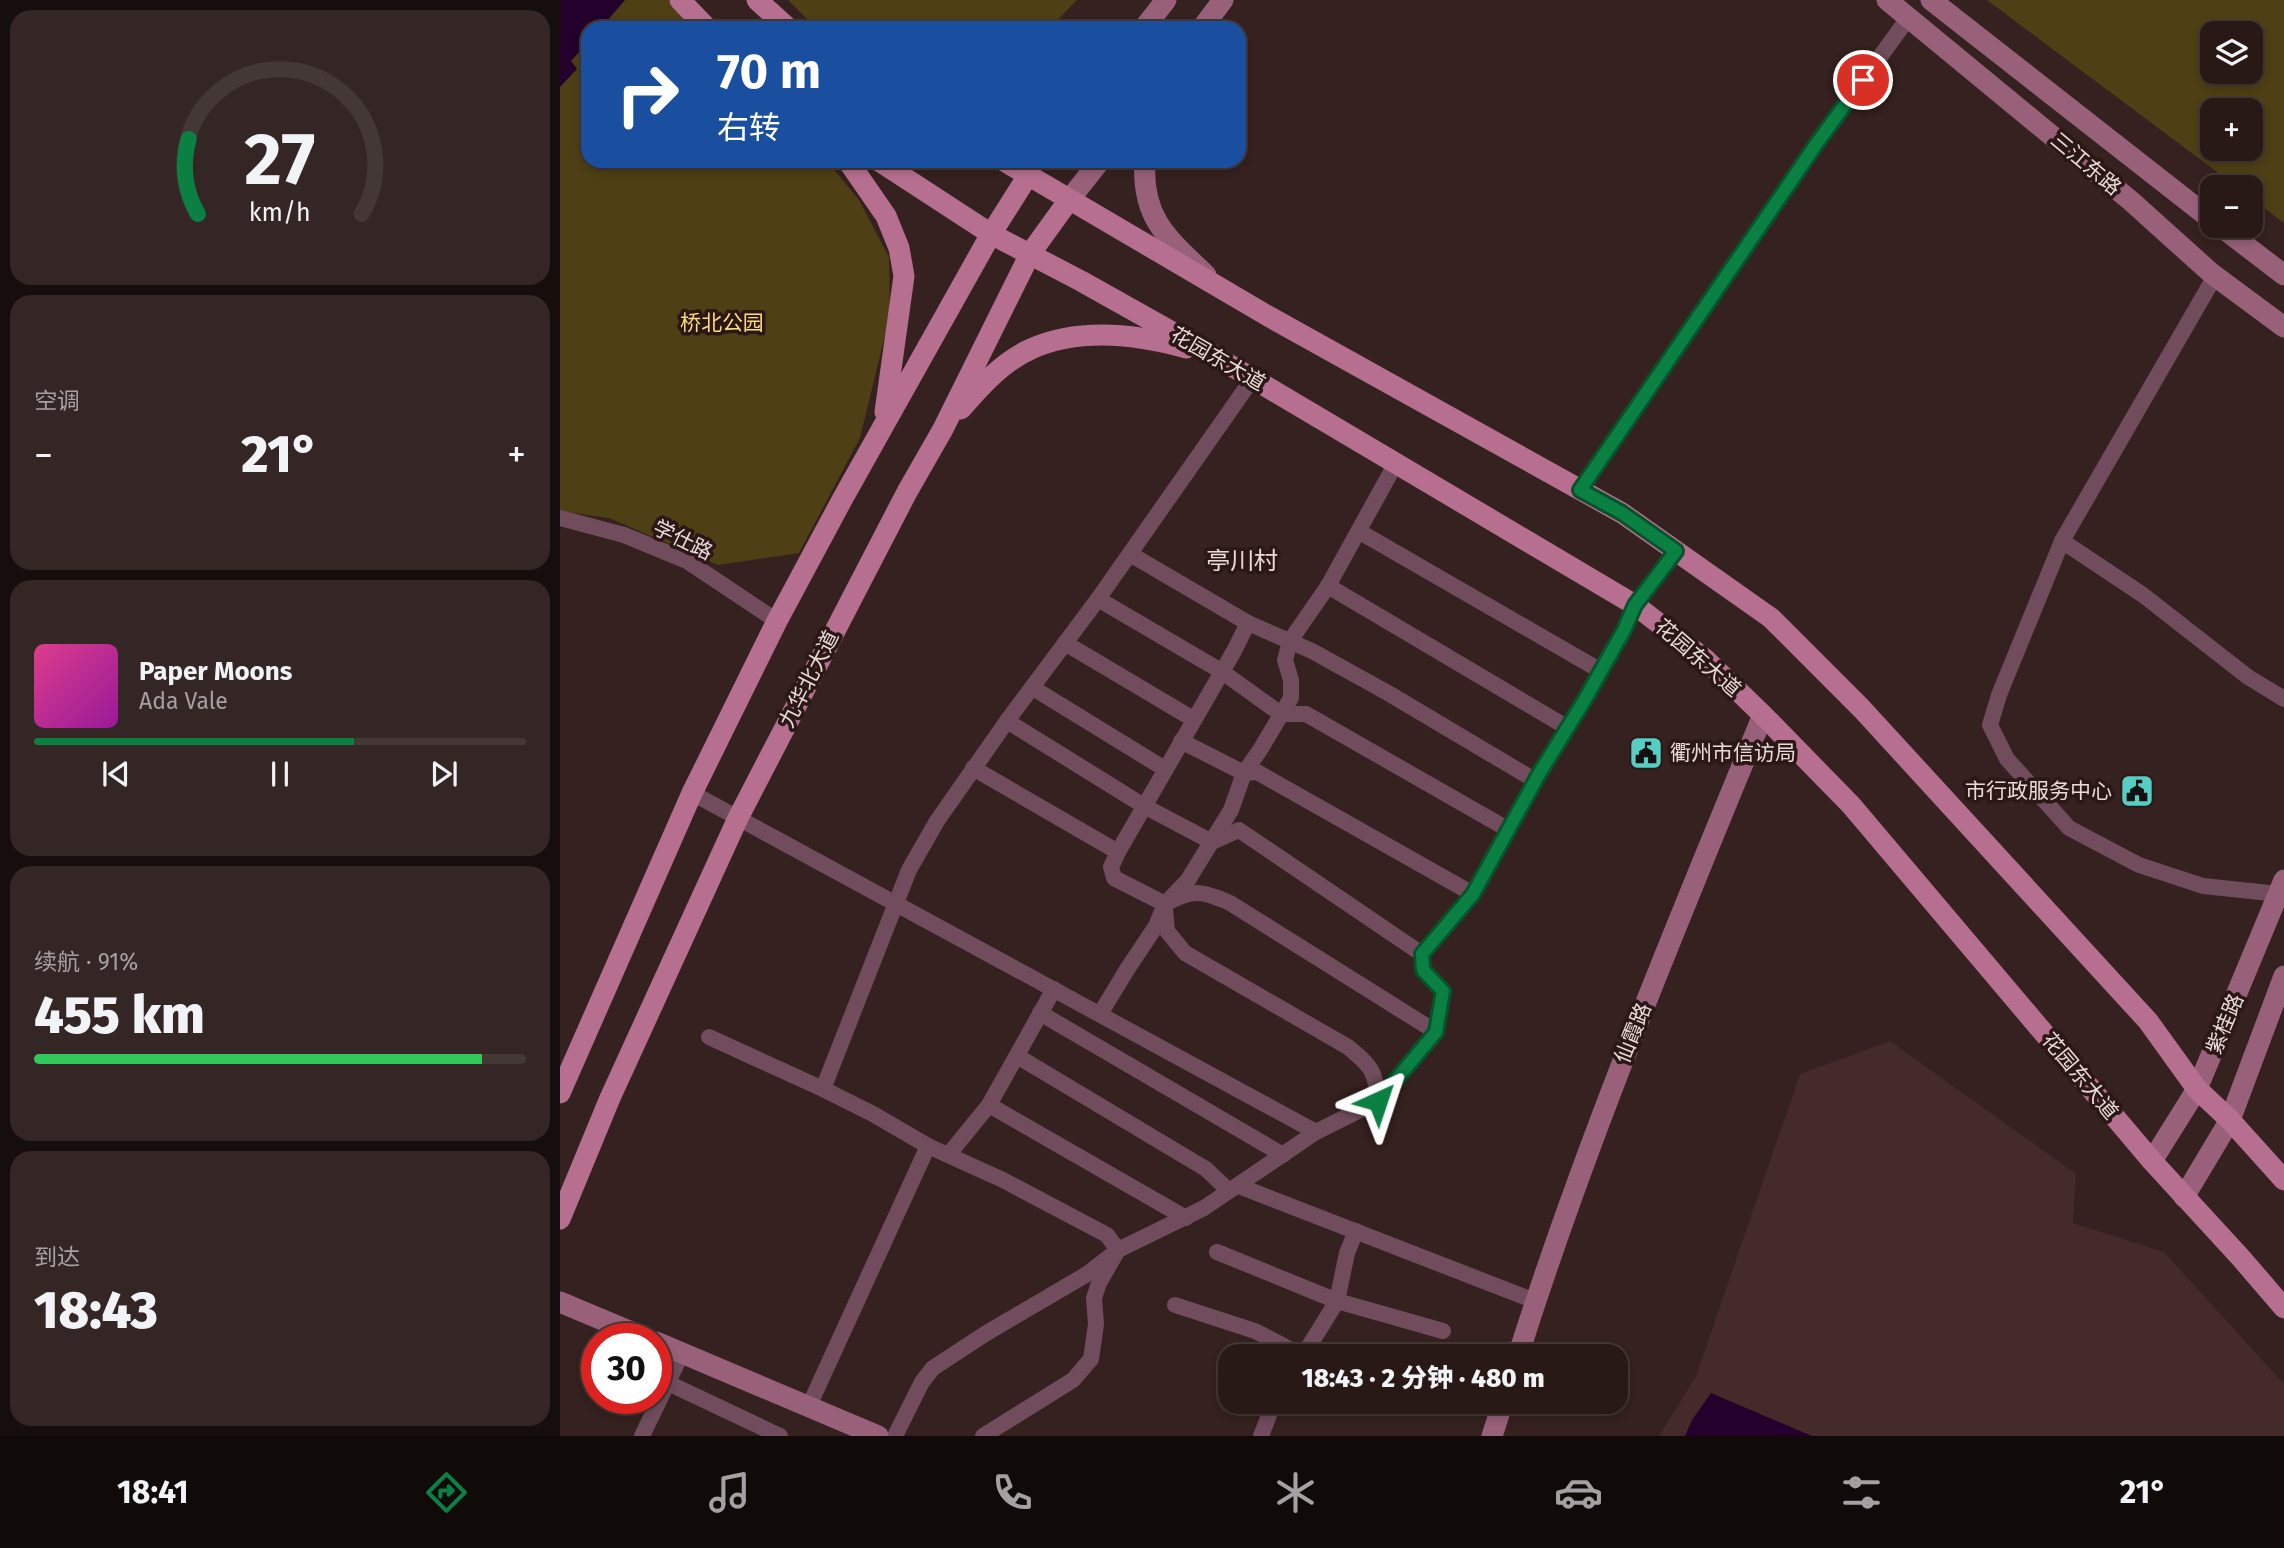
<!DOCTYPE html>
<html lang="zh">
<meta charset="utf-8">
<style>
body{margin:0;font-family:"Fira Sans","Noto Sans SC",sans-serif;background:#342624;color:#f1f3f6;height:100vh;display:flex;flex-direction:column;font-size:26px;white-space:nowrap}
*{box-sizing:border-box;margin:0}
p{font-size:23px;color:#a5a0a1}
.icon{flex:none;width:38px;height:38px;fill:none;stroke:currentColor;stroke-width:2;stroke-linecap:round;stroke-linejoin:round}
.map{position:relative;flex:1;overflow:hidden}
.sheet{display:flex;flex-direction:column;gap:10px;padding:10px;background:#160e0d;width:560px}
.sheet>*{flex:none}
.top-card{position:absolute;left:21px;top:21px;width:665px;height:147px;border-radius:21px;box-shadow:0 4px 10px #0003,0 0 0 2px #443836;background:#1a4fa0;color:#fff;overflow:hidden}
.tools{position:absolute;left:1640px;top:21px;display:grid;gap:14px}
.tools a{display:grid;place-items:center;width:63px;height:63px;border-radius:14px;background:#281917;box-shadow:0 4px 10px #0003,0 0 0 2px #443836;font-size:35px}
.speed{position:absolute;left:21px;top:1323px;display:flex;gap:14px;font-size:35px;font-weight:700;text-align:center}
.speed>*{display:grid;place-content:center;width:91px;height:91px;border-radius:50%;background:#281917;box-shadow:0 4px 10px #0003,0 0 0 2px #443836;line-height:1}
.speed .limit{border:10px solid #d22;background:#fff;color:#111}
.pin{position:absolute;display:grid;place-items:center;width:60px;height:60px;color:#fff;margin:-30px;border:4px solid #fff;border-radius:50%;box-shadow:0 2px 7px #0007}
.me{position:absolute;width:77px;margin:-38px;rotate:42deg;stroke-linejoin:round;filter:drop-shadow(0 0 5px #0008)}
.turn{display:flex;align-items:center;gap:24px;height:147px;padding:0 21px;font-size:32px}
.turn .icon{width:91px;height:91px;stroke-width:2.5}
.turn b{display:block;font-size:49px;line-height:60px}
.big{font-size:52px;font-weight:800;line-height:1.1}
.sheet .tile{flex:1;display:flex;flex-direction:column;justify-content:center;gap:10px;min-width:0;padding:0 24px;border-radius:21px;background:#342624}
.sheet .dial{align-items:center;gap:0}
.dial svg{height:182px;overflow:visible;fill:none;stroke:#443836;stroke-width:7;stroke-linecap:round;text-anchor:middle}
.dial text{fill:#f1f3f6;stroke:none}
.song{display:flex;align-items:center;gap:21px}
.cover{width:84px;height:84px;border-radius:10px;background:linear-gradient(135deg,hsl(330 70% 55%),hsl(300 70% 35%))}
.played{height:7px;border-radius:4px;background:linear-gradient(90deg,#0b8043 65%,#443836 65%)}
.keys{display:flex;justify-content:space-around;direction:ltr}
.heat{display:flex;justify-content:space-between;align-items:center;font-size:38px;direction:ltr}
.charge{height:10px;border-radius:5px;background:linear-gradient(90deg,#34c759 91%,#443836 0)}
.trip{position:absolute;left:658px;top:1344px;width:410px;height:70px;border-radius:21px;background:#281917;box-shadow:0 4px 10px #0003,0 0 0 2px #443836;font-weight:800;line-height:70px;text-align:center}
.menu{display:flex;height:112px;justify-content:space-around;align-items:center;background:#100a09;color:#a5a0a1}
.menu .icon{width:49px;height:49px}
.menu .on{color:#0b8043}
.menu b{font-size:32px;color:#f1f3f6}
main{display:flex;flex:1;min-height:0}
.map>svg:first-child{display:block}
.built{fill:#442a28}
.green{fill:#4e3f14;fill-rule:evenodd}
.water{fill:#24002d}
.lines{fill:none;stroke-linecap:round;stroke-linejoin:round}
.street{stroke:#704c5c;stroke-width:16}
.secondary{stroke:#986079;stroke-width:21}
.primary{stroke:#b76f90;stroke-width:21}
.route-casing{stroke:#07532c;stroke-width:18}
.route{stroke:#0b8043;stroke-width:12}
.labels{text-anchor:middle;stroke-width:7;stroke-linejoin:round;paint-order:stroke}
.street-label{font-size:21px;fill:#e8dad8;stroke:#2a1716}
.park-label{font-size:21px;fill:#fcda7e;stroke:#2a1716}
.poi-label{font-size:21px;fill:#e8dad8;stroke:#2a1716;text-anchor:start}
.quarter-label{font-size:24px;fill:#e8dad8;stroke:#2a1716}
</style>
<main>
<section class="sheet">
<div class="tile dial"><svg viewBox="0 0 100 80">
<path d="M14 69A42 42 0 1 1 86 69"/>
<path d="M14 69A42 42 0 0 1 10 36" stroke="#0b8043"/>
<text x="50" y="56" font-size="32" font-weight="700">27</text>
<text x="50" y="72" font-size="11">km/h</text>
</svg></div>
<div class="tile"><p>空调</p>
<div class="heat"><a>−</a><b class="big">21°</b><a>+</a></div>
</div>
<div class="tile">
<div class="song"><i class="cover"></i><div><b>Paper Moons</b><p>Ada Vale</p></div></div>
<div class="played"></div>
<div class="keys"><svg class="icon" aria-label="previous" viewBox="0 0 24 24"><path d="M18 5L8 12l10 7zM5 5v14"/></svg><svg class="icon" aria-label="pause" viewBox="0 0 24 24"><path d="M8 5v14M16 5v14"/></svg><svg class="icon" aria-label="next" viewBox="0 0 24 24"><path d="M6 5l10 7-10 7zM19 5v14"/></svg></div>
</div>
<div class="tile"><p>续航 · 91%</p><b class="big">455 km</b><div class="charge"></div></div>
<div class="tile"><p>到达</p><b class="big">18:43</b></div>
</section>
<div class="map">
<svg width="1724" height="1436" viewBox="0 0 1724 1436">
<rect width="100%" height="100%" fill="#35211f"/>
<path class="built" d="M 1330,1041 L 1516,1174 L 1513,1223 L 1604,1252 L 1724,1384 L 1724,1436 L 1099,1436 L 1136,1376 L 1240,1074 Z"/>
<g class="green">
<path d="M 55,0 L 109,0 L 137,28 L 29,28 Z"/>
<path d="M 228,0 L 517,0 L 490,28 L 256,28 Z"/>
<path d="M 1427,0 L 1724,0 L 1724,223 L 1691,198 L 1690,187 L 1677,187 ZM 1652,33 L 1690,33 L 1690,72 L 1652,72 ZM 1652,110 L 1690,110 L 1690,149 L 1652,149 Z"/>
<path d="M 28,29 L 28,161 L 267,161 L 299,200 L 329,257 L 330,315 L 300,438 L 239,553 L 158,565 L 49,518 L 0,511 L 0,59 Z"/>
</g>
<g class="water">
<path d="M 0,0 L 65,0 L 41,28 L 28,28 L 28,42 L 11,61 L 17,69 L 0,87 Z"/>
<path d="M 1151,1393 L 1252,1436 L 1125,1436 L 1132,1420 Z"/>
</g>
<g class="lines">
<g class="street">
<path d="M 1655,276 L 1502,541 L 1439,695 L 1430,725 L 1447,759 L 1509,828 L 1579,865 L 1643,886 L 1719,894"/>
<path d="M 1020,490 L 1257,143 L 1349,17"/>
<path d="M 0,518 L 64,535 L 127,561 L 217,621"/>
<path d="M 800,532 L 1041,671"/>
<path d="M 1502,541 L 1583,595 L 1688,677 L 1724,699"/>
<path d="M 570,554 L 688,623 L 752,651 L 828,693 L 976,781"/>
<path d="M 768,586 L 1008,728"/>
<path d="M 538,599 L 661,671 L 721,714 L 746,714 L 949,830"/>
<path d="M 688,623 L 674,651 L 558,852 L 551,867 L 554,878 L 605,904 C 632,889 641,890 670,903 L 876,1032"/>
<path d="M 505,643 L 633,719"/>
<path d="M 473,688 L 605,769"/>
<path d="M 447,721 L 584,806 L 652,842 L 679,830 L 862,954"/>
<path d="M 621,741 L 684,773 L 697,772 L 913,894"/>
<path d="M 413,768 L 558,852"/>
<path d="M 132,793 L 756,1132"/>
<path d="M 605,909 L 607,931 L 625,953 L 788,1047 C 811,1066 816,1071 818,1101"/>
<path d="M 480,1013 L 723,1155"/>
<path d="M 540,1014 L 568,968 L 596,926 L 605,904 L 628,880 L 671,810 L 684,773 L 700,750 L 731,698 L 731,680 L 725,660 L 730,641 L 768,586 L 836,463"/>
<path d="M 149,1037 L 263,1089 L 313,1114 L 368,1146 L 443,1180 L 547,1235 L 558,1250 L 539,1283 L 534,1298 L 536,1324 L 531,1359 L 513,1380 L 423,1436"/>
<path d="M 457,1056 L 646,1169 L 669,1191"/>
<path d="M 263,1089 L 349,870 L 377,821 L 447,721 L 538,599 L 693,378"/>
<path d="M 429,1105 L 626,1218"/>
<path d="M 389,1154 L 429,1105 L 494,989"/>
<path d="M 679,1186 L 975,1301"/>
<path d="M 657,1252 L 777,1301 L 883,1331"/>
<path d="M 615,1305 L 695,1331 L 743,1356"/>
<path d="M 743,1356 L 777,1301 L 787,1253 L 796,1231"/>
<path d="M 108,1383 L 220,1436"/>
<path d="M 249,1406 L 368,1146"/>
<path d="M 82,1436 L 122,1353"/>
<path d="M 335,1436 L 362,1382 L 373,1368 L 425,1334 L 527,1274 L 558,1250 L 644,1208 L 756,1132 L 818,1101 L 876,1032 L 883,991 L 863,970 L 862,954 L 913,894 L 979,774 L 1024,701 L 1064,630 L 1075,605 L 1116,551"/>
<path d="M 701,1436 L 714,1402"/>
</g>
<g class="secondary">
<path d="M 1327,0 L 1571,201 L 1651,273 L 1724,327"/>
<path d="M 1371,0 L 1652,220"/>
<path d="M 584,28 L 606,0"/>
<path d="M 642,28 L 663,0"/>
<path d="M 585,161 C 581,218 608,239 646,275"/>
<path d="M 509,200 L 540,161"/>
<path d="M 1660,226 L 1724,275"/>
<path d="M 1592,1161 L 1637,1089 L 1724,880"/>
<path d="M 1624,1197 L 1670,1120 L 1724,976"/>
<path d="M 0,1302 L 88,1339"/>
<path d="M 96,1342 L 318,1436"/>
<path d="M 958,1356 C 1027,1138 1116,927 1203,715"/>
<path d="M 932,1436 L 943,1402"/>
</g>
<g class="primary">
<path d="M 120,0 L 147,28"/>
<path d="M 197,0 L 228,28"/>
<path d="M 288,161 L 326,216 L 339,248 L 344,276 L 325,412"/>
<path d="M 319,161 L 431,234 L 521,281 L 653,355 L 1075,605 L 1145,659 L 1203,715 L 1291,805 L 1592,1161 L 1681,1258 L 1724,1308"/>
<path d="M 444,161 L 708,316 L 1062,513 L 1211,618 L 1302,709 L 1588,1021 L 1637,1089 L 1670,1120 L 1724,1180"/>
<path d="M 401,409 C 420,387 443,361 471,349 C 520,327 576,334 626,348"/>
<path d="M 0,1093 L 132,793 L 217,621 L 283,498 L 431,234 L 469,174"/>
<path d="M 0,1219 L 50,1098 L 178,818 L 347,492 L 383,429 L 470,254 L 509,200"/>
</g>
</g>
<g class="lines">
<defs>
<path id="route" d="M 818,1101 L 876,1032 L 883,991 L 863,970 L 862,954 L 913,894 L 979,774 L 1024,701 L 1064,630 L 1075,605 L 1116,551 L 1062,513 L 1020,490 L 1257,143 L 1303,80"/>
</defs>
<use href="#route" class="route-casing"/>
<use href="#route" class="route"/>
</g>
<defs>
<symbol id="civic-square" viewBox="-11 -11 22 22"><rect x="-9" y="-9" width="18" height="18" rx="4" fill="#56cec3" stroke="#2a1716"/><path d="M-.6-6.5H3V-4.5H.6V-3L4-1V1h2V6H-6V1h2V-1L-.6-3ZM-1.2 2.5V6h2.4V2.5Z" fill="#111"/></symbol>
</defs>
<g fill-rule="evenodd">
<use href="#civic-square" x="1067" y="734" width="38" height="38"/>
<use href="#civic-square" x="1558" y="772" width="38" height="38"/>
</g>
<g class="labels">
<g class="street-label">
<text transform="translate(1526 164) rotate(40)" y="7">三江东路</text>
<text transform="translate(658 359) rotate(30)" y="7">花园东大道</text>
<text transform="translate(123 540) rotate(26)" y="7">学仕路</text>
<text transform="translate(1138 658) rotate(41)" y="7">花园东大道</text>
<text transform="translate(249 679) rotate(-63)" y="7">九华北大道</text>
<text transform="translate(1665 1024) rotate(-67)" y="7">紫桂路</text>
<text transform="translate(1073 1033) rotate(-68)" y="7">仙霞路</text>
<text transform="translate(1520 1076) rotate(50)" y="7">花园东大道</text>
</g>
<g class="park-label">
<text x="162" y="330">桥北公园</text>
</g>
<g class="poi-label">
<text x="1110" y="760">衢州市信访局</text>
<text x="1552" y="798" text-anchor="end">市行政服务中心</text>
</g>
<g class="quarter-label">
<text x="682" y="569">亭川村</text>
</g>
</g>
</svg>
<div class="tools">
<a><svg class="icon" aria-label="layers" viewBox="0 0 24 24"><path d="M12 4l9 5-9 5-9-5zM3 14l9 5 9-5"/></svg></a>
<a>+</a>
<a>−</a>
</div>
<div class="speed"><div class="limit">30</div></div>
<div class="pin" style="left:1303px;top:80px;background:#d93025"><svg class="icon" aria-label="arrive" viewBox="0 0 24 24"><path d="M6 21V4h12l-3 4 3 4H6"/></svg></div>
<svg class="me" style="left:818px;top:1101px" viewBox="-20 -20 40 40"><path d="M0-17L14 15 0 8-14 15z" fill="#0b8043" stroke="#fff" stroke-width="4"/></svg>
<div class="trip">18:43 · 2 分钟 · 480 m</div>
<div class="top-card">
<div class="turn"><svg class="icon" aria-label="right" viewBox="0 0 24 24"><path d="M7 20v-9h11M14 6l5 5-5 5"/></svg><div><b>70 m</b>右转</div></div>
</div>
</div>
</main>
<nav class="menu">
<b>18:41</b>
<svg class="icon on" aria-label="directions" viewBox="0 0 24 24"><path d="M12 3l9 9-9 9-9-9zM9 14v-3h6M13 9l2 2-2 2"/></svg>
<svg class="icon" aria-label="music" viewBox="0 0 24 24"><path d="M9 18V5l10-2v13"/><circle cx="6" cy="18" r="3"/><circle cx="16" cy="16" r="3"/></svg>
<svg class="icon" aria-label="phone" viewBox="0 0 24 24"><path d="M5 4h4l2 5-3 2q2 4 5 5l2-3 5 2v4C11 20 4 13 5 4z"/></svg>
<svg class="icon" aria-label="climate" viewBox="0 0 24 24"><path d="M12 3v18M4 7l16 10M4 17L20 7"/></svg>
<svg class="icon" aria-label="car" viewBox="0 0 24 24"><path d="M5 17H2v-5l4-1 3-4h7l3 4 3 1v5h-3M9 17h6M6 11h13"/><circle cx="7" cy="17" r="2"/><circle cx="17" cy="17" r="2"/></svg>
<svg class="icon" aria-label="filters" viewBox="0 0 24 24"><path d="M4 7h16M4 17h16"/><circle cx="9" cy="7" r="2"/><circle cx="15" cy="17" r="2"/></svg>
<b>21°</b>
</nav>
